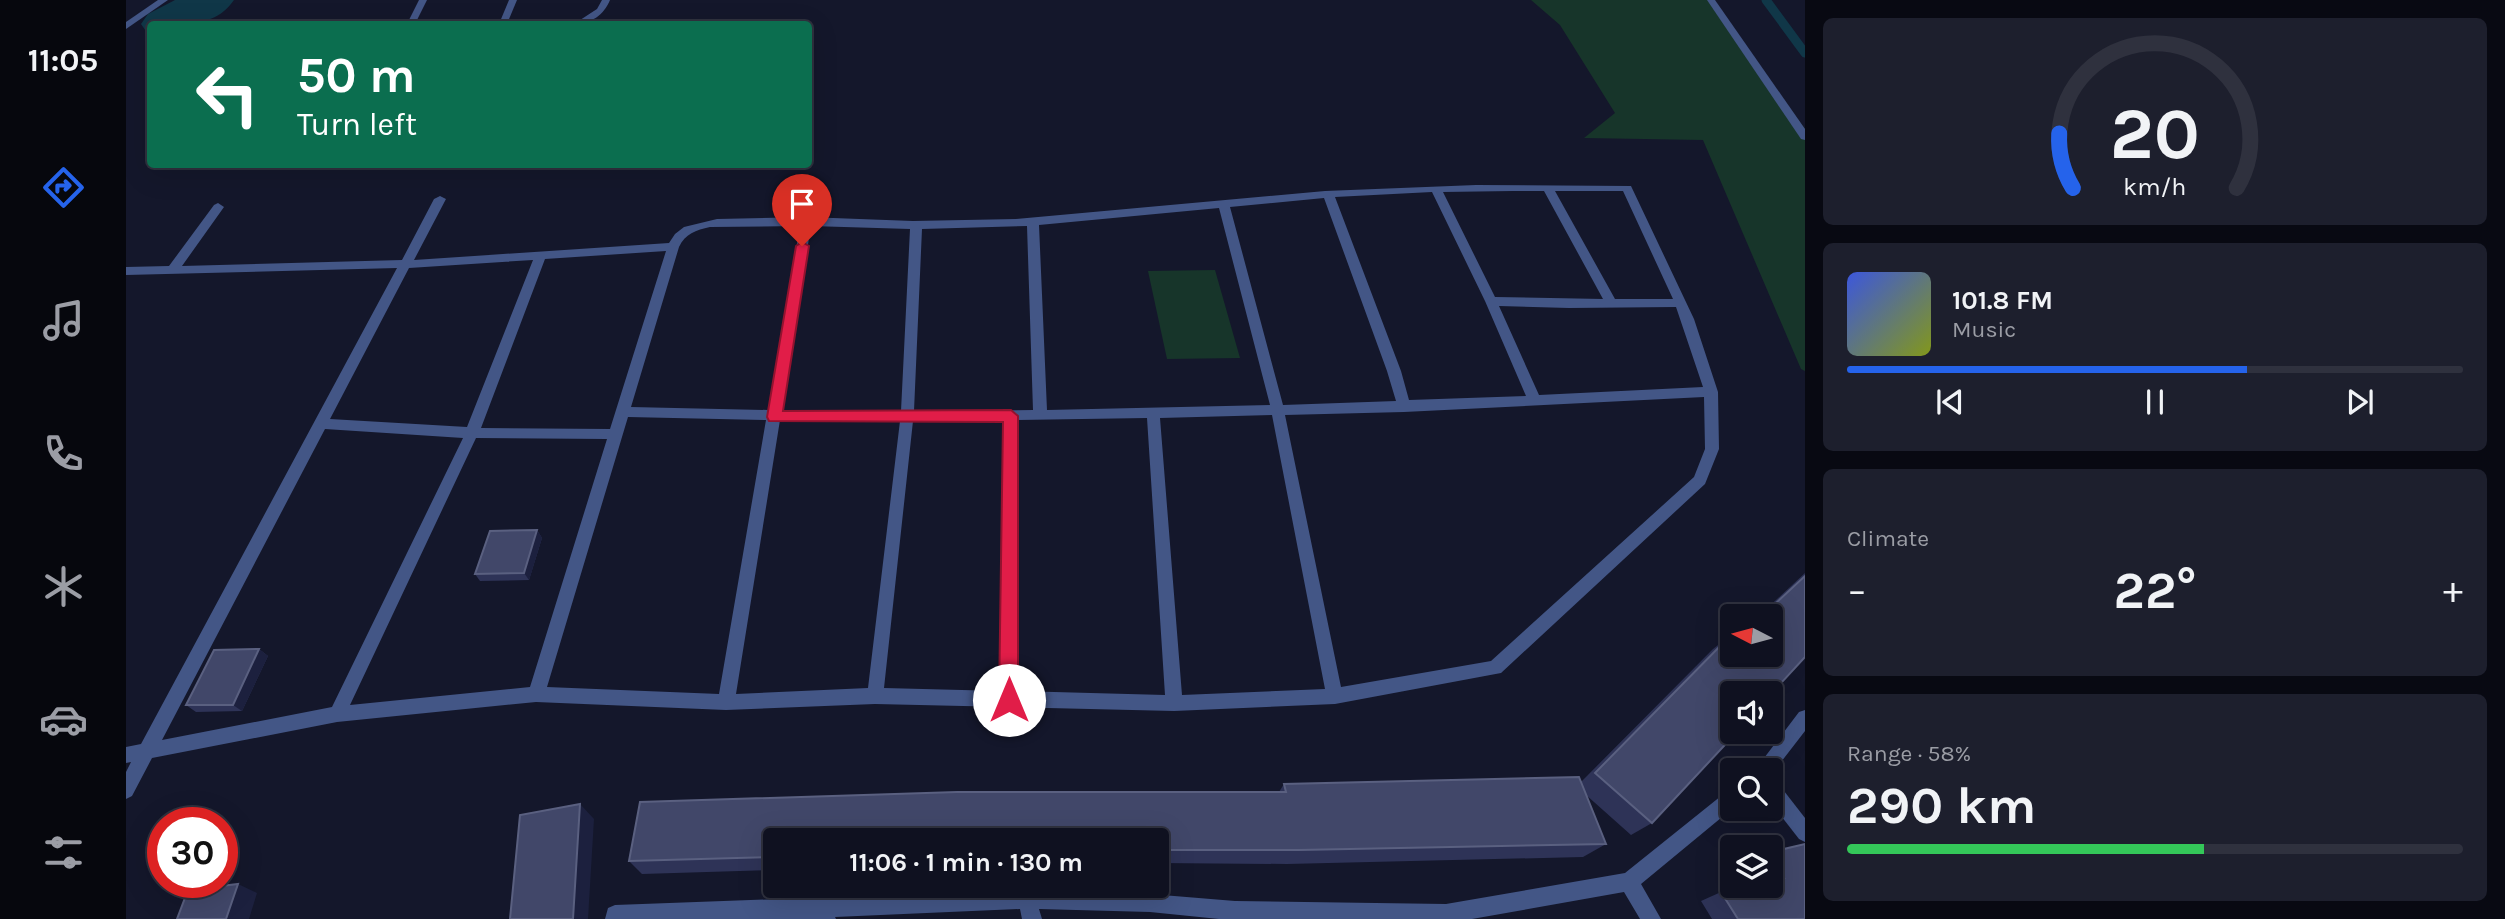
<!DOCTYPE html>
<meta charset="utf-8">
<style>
body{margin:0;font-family:Karla,sans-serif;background:#1d1f2d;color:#f1f3f6;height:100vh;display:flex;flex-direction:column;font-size:26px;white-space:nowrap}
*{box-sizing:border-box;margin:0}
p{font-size:23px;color:#9b9da5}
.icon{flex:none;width:38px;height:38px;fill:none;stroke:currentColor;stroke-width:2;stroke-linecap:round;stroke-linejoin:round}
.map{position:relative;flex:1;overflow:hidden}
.drawer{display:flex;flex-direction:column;gap:18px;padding:18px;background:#080912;width:700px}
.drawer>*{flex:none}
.hud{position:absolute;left:21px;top:21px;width:665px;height:147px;border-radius:7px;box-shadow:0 7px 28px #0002,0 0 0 2px #2f313e;background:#0b6e4f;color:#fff;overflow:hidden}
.needle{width:46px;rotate:276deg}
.controls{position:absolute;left:1594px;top:604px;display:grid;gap:14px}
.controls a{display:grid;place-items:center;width:63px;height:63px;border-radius:7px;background:#0f1120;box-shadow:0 7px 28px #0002,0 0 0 2px #2f313e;font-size:35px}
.speed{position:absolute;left:21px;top:807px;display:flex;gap:14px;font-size:35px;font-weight:700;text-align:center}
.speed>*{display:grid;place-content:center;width:91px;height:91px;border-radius:50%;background:#0f1120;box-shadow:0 7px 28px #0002,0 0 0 2px #2f313e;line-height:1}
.speed .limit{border:10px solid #d22;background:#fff;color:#111}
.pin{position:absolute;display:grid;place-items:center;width:60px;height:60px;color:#fff;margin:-72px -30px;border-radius:50% 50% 50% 0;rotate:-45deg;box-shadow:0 0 7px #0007}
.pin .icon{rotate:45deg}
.me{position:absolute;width:77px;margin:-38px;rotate:0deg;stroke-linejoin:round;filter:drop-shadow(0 0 5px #0008)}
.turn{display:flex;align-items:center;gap:24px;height:147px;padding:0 35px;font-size:32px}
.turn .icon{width:91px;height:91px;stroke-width:2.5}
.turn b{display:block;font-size:49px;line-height:60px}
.big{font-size:52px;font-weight:700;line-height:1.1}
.drawer .card{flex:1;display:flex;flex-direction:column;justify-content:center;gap:10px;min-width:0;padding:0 24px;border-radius:10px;background:#1d1f2d}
.drawer .dial{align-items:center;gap:0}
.dial svg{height:182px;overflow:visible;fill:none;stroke:#2f313e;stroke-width:7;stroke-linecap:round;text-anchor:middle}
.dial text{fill:#f1f3f6;stroke:none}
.song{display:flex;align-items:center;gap:21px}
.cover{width:84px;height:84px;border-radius:10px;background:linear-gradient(135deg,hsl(230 70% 55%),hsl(70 70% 35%))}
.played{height:7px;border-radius:4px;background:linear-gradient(90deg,#2563eb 65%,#2f313e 65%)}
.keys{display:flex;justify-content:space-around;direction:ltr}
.heat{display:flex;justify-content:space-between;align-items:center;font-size:38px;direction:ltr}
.charge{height:10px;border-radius:5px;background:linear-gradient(90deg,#34c759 58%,#2f313e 0)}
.trip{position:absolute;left:637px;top:828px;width:406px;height:70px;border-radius:7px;background:#0f1120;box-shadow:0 7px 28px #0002,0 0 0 2px #2f313e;font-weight:700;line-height:70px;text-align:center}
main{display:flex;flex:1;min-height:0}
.menu{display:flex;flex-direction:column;width:126px;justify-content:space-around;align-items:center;background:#06070d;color:#9b9da5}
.menu .icon{width:49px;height:49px}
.menu .selected{color:#2563eb}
.menu b{font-size:32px;color:#f1f3f6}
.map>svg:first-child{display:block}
.green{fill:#17352a}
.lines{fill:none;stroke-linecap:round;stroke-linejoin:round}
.stream{stroke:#103748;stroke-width:9}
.river{fill:#103748;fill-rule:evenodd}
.minor{fill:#435686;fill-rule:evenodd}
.wall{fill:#2e3357}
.shaded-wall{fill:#1c203e}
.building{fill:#414769;stroke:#5a6080;stroke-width:2}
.route{fill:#e11d48;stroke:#92132f;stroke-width:2}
</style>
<main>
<nav class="menu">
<b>11:05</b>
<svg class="icon selected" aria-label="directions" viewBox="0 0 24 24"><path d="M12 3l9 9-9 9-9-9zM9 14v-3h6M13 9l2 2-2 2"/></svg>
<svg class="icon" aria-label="music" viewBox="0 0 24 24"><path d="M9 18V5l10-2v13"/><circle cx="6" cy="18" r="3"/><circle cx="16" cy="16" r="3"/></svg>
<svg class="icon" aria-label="phone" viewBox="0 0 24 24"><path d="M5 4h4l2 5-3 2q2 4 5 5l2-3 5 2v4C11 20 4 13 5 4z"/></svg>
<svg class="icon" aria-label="climate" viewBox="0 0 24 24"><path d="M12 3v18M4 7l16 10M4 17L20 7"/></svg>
<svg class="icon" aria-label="car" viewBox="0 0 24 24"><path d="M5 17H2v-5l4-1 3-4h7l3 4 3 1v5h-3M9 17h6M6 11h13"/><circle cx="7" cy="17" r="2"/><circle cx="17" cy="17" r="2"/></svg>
<svg class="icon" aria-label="filters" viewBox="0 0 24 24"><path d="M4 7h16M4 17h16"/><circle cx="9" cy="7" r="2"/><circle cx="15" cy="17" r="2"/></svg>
</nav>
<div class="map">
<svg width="1679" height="919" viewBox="0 0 1679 919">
<rect width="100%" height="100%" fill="#14172b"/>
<g class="green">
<path d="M 1405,0 L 1585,0 L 1679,129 L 1679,371 L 1675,369 L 1577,140 L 1458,138 L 1489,113 L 1434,25 Z"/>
<path d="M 1089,270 L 1114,358 L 1041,359 L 1022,271 Z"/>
</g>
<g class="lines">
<path class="stream" d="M 1640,0 L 1679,53"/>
<path class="river" d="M 49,0 L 108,0 C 88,29 55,24 24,24 L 24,35 L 22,34 L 15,24 L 22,14 Z"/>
<g class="minor">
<path d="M 32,0 L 42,0 L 0,29 L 0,22 Z"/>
<path d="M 293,0 L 301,0 L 289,24 L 281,24 Z"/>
<path d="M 383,0 L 391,0 L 381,24 L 373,24 Z"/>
<path d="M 476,0 L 484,0 C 478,15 465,24 448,24 L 471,9 Z"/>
<path d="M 1581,0 L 1589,0 L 1679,129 L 1679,140 L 1675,139 Z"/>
<path d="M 1350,185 L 1505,186 L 1568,319 L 1592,392 L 1593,449 L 1579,484 L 1375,673 L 1209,704 L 1048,711 L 749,704 L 600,710 L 410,702 L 211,722 L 26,758 L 6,796 L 0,799 L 0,772 L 5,762 L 0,763 L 0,747 L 15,744 L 271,268 L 0,275 L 0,267 L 43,266 L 88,205 L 92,203 L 98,207 L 56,266 L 276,260 L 308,199 L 314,196 L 320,199 L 288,260 L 543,243 L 549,234 L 558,227 L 591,219 L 680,217 L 787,221 L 890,219 L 1199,191 ZM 1387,191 L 1418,191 L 1477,299 L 1369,297 L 1317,192 ZM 1429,191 L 1497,191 L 1547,299 L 1489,299 ZM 1306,192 L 1359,301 L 1400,396 L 1283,400 L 1275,371 L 1209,197 ZM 1198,198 L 1261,371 L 1270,401 L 1157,405 L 1104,207 ZM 1093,208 L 1144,405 L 921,410 L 913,225 ZM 674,226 L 642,410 L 505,407 L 553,247 C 559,234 570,230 584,227 ZM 685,226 L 784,229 L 775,411 L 655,410 ZM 901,226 L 907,410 L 788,411 L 796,229 ZM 540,251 L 484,429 L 355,428 L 419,259 ZM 407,260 L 341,427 L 204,419 L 283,268 ZM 1373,306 L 1443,308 L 1550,307 L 1577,387 L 1413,395 ZM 1578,397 L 1579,449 L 1568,477 L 1365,661 L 1215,687 L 1159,415 L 1278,412 ZM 1146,415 L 1199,689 L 1056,695 L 1034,418 ZM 502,417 L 640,420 L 593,694 L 421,687 ZM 1021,418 L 1039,695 L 891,691 L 892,420 ZM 654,420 L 774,421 L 742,688 L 610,694 ZM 787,421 L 878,421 L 875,691 L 758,688 ZM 199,429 L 337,438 L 206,707 L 36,740 ZM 350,438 L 481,439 L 404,687 L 224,705 Z"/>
<path d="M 1679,710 L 1679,731 L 1645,775 L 1645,770 L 1629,770 L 1673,712 Z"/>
<path d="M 1645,779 L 1651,782 L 1679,818 L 1679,842 L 1673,839 L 1645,803 Z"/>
<path d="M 1606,789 L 1607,808 L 1515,884 L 1535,919 L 1514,919 L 1498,892 L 1346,919 L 1093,919 L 1024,912 L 913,909 L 916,919 L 896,919 L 894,909 L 709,917 L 710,919 L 479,919 L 482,908 L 489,905 L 901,890 L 1024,894 L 1109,901 L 1320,904 L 1499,873 L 1600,792 Z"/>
</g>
</g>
<g class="wall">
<path d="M 411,530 L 416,538 L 403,580 L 354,581 L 349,574 Z"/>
<path d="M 1679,573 L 1679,657 L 1645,694 L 1645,693 L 1606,693 L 1606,732 L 1611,732 L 1526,823 L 1505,835 L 1459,794 L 1480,844 L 1457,857 L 1161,864 L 1031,863 L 1031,840 L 649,840 L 649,870 L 516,874 L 503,861 L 514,802 L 831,792 L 1153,792 L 1158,784 L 1453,777 L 1455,782 L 1587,649 L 1606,634 L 1606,654 L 1645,654 L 1645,616 L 1633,616 Z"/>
<path d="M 133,649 L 142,656 L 116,711 L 70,712 L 60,705 Z"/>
<path d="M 1645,852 L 1679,919 L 1586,919 L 1575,901 L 1595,892 L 1645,886 Z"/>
</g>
<g class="shaded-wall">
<path d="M 411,530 L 416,538 L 403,580 L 398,573 Z"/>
<path d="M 133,649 L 142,656 L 116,711 L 107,705 Z"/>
<path d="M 454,804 L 468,819 L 462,919 L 447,919 Z"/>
<path d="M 112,884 L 131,893 L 123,919 L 100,919 Z"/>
</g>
<g class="building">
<path d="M 411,530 L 398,573 L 349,574 L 364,531 Z"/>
<path d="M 1679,576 L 1679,657 L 1645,694 L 1645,693 L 1606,693 L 1606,707 L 1605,705 L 1601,709 L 1606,716 L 1606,732 L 1611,732 L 1526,823 L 1469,773 L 1606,634 L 1606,654 L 1645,654 L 1645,616 L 1636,616 Z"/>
<path d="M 133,649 L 107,705 L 60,705 L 88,650 Z"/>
<path d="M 1453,777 L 1480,844 L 1173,850 L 1031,850 L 1031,840 L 649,840 L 649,857 L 503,861 L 514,802 L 831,792 L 1160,792 L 1158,784 Z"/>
<path d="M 454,804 L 447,919 L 384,919 L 394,815 Z"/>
<path d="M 1679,844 L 1679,919 L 1612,919 L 1595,892 L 1626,886 L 1645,886 L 1645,881 L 1658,878 L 1645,859 L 1645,852 Z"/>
<path d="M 112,884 L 100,919 L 51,919 L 62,890 Z"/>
</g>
<path class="route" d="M 676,242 L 683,246 L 657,411 L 885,410 L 892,416 L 892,700 L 889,706 L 883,709 L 876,706 L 873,700 L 877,422 L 643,421 L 641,417 L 670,246 Z"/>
</svg>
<div class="controls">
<a><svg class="needle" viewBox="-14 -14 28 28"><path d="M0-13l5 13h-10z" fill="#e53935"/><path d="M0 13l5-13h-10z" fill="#9b9da5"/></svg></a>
<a><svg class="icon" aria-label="sound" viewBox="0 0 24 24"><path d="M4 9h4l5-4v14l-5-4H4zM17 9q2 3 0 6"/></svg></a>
<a><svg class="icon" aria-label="search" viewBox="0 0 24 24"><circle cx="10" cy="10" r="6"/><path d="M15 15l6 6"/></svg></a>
<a><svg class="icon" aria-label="layers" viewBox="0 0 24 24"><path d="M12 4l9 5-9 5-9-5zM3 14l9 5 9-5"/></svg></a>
</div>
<div class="speed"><div class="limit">30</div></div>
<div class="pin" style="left:676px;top:246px;background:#d93025"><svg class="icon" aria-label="arrive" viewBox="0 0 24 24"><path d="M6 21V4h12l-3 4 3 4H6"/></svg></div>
<svg class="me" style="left:883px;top:700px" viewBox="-20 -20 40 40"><circle r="19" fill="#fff"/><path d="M0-13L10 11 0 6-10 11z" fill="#e11d48"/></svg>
<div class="trip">11:06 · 1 min · 130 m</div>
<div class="hud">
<div class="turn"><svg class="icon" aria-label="left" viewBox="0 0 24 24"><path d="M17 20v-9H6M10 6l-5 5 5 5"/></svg><div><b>50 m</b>Turn left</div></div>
</div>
</div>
<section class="drawer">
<div class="card dial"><svg viewBox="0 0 100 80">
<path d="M14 69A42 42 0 1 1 86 69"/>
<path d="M14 69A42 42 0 0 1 8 45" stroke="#2563eb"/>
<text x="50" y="56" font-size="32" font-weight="700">20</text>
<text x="50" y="72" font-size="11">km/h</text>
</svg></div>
<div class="card">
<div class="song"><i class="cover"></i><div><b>101.8 FM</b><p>Music</p></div></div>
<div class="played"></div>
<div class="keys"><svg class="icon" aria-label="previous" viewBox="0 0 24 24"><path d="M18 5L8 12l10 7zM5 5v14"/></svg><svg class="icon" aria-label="pause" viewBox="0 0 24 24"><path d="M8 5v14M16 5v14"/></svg><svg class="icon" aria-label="next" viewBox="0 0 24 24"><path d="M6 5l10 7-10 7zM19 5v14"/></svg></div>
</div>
<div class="card"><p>Climate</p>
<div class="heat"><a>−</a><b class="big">22°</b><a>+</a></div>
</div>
<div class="card"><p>Range · 58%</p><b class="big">290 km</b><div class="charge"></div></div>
</section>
</main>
